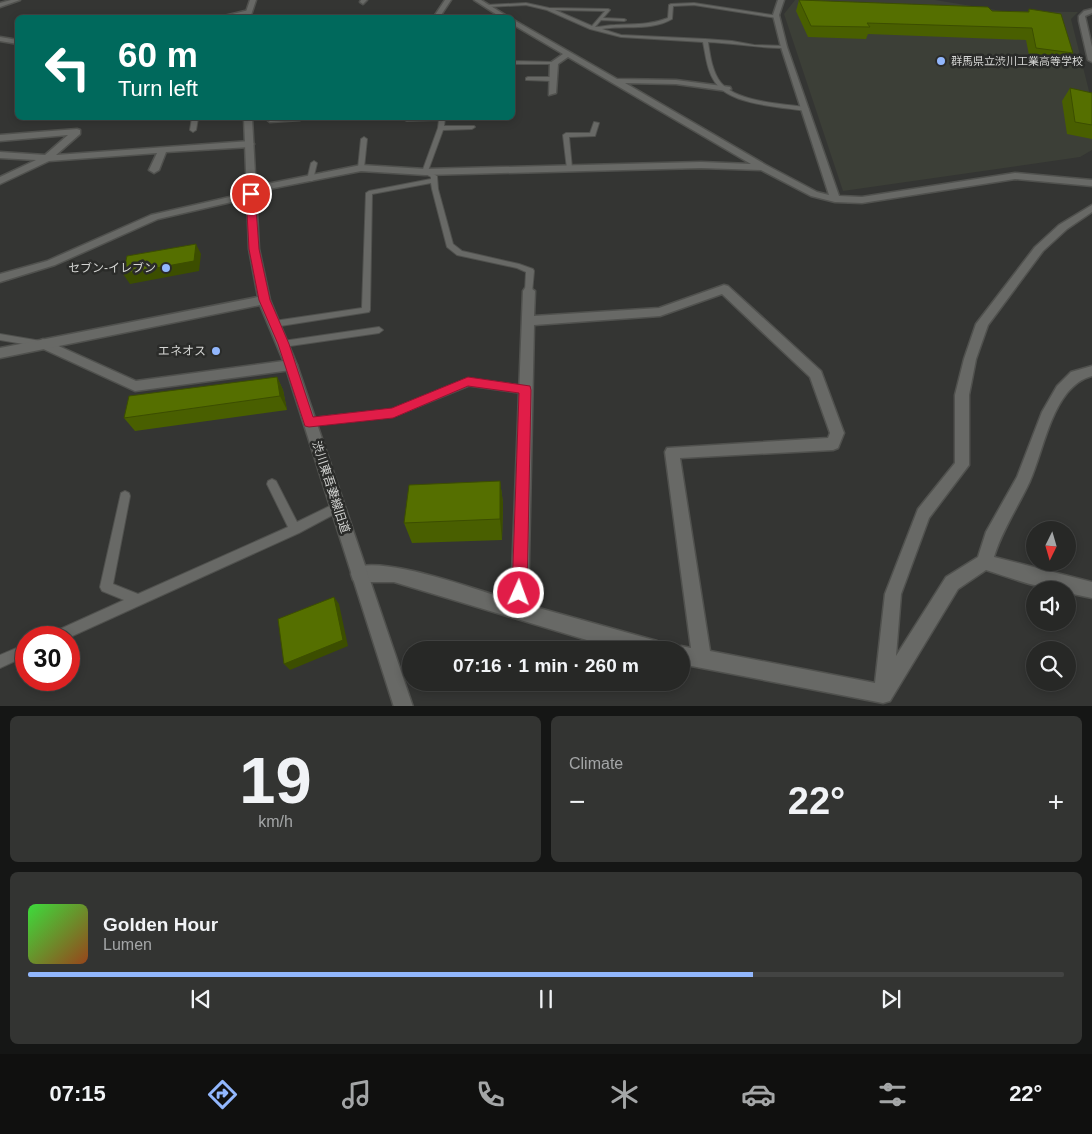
<!DOCTYPE html>
<meta charset="utf-8">
<style>
body{margin:0;font-family:Arial,"Noto Sans JP",sans-serif;background:#333432;color:#f1f3f6;height:100vh;display:flex;flex-direction:column;font-size:19px;white-space:nowrap}
*{box-sizing:border-box;margin:0}
p{font-size:16px;color:#a4a6a7}
.icon{flex:none;width:28px;height:28px;fill:none;stroke:currentColor;stroke-width:2;stroke-linecap:round;stroke-linejoin:round}
.map{position:relative;height:706px;overflow:hidden}
.panel{display:flex;flex-direction:column;gap:10px;padding:10px;background:#151615;flex:1}
.panel>*{flex:none}
.top-card{position:absolute;left:15px;top:15px;width:500px;height:105px;border-radius:8px;box-shadow:0 2px 8px #0003,0 0 0 1px #434443;background:#00695c;color:#fff;overflow:hidden}
.needle{width:32px;rotate:185deg}
.fabs{position:absolute;left:1026px;top:521px;display:grid;gap:10px}
.fabs a{display:grid;place-items:center;width:50px;height:50px;border-radius:50%;background:#272826;box-shadow:0 2px 8px #0003,0 0 0 1px #434443;font-size:25px}
.speed{position:absolute;left:15px;top:626px;display:flex;gap:10px;font-size:25px;font-weight:700;text-align:center}
.speed>*{display:grid;place-content:center;width:65px;height:65px;border-radius:50%;background:#272826;box-shadow:0 2px 8px #0003,0 0 0 1px #434443;line-height:1}
.speed .limit{border:8px solid #d22;background:#fff;color:#111}
.pin{position:absolute;display:grid;place-items:center;width:42px;height:42px;color:#fff;margin:-21px;border:2px solid #fff;border-radius:50%;box-shadow:0 1px 5px #0007}
.me{position:absolute;width:55px;margin:-28px;rotate:2deg;stroke-linejoin:round;filter:drop-shadow(0 0 4px #0008)}
.turn{display:flex;align-items:center;gap:18px;height:105px;padding:0 20px;font-size:22px}
.turn .icon{width:65px;height:65px;stroke-width:2.5}
.turn b{display:block;font-size:35px;line-height:42px}
.big{font-size:38px;font-weight:600;line-height:1.1}
.panel .card{flex:1;display:flex;flex-direction:column;justify-content:center;gap:8px;min-width:0;padding:0 18px;border-radius:8px;background:#333432}
.panel .dial{align-items:center;gap:0}
.dial b{font-size:65px;line-height:1}
.song{display:flex;align-items:center;gap:15px}
.cover{width:60px;height:60px;border-radius:8px;background:linear-gradient(135deg,hsl(120 70% 55%),hsl(20 70% 35%))}
.played{height:5px;border-radius:2px;background:linear-gradient(90deg,#92b7fd 70%,#434443 70%)}
.keys{display:flex;justify-content:space-around;direction:ltr}
.heat{display:flex;justify-content:space-between;align-items:center;font-size:28px;direction:ltr}
.panel .tiles{flex:1;display:grid;gap:10px;grid-template-columns:1fr 1fr}
.card:last-child{grid-column:span 2}
.trip{position:absolute;left:402px;top:641px;width:288px;height:50px;border-radius:25px;background:#272826;box-shadow:0 2px 8px #0003,0 0 0 1px #434443;font-weight:600;line-height:50px;text-align:center}
.dock{display:flex;height:80px;justify-content:space-around;align-items:center;background:#10100f;color:#a4a6a7}
.dock .icon{width:35px;height:35px}
.dock .current{color:#92b7fd}
.dock b{font-size:22px;color:#f1f3f6}
.map>svg:first-child{display:block}
.built{fill:#3c3f37}
.lines{fill:none;stroke-linecap:round;stroke-linejoin:round}
.service-casing{stroke:#50514e;stroke-width:2}
.minor-casing{stroke:#50514e;stroke-width:3}
.tertiary-casing{stroke:#50514e;stroke-width:3}
.service{fill:#686966;fill-rule:evenodd}
.minor{fill:#686966;fill-rule:evenodd}
.tertiary{fill:#686966;fill-rule:evenodd}
.wall{fill:#495f00}
.shaded-wall{fill:#3c4e00}
.building{fill:#556f00;stroke:#3c4e00}
.route{fill:#e11d48;stroke:#92132f}
.poi-dot{fill:#92b7fd;stroke:#2a2b29;stroke-width:2}
.labels{text-anchor:middle;stroke-width:5;stroke-linejoin:round;paint-order:stroke}
.far-poi-label{font-size:11px;fill:#d4d5d3;stroke:#2a2b29;text-anchor:start}
.poi-label{font-size:12px;fill:#d4d5d3;stroke:#2a2b29;text-anchor:end}
.street-label{font-size:12px;fill:#d4d5d3;stroke:#2a2b29}
</style>
<div class="map">
<svg width="1092" height="707" viewBox="0 0 1092 707">
<rect width="100%" height="100%" fill="#343533"/>
<path class="built" d="M 795,0 L 935,0 L 1002,11 L 1078,12 L 1071,19 L 1092,103 L 1092,150 L 1080,157 L 843,191 L 784,14 Z"/>
<g class="lines">
<defs>
<g id="service">
<path d="M 526,3 L 549,8 L 608,9 L 610,10 L 603,18 L 624,19 L 626,20 L 624,21 L 601,20 L 595,27 C 601,27 609,25 615,25 C 634,24 650,25 668,18 L 669,5 L 671,4 L 694,3 L 779,16 L 777,18 L 694,5 L 673,6 L 672,19 C 652,31 625,25 602,29 L 621,35 L 705,39 L 732,41 L 754,45 L 786,46 L 786,48 L 784,48 C 758,48 733,43 708,42 C 710,55 712,72 721,83 C 737,102 782,104 806,107 L 809,109 L 806,111 C 781,107 735,105 718,86 C 707,74 706,56 703,42 L 621,37 L 590,29 L 547,10 L 526,5 L 487,7 L 485,6 L 487,5 ZM 555,10 L 605,11 L 592,26 Z"/>
<path d="M 512,61 L 554,62 L 556,63 L 554,64 L 512,64 Z"/>
<path d="M 528,77 L 552,77 L 555,79 L 552,81 L 526,80 L 526,78 Z"/>
<path d="M 192,118 L 198,118 L 196,130 L 193,132 L 190,130 Z"/>
<path d="M 405,118 L 445,118 L 444,126 L 474,126 L 475,127 L 472,129 L 443,130 L 428,171 L 437,176 L 438,189 L 453,244 L 462,251 L 519,264 L 533,269 L 534,271 L 532,293 L 529,294 L 525,291 L 526,272 L 517,268 L 457,255 L 447,247 L 432,189 L 431,183 L 372,194 L 370,310 L 369,312 L 274,327 L 271,326 L 270,324 L 274,321 L 362,308 L 366,193 L 369,191 L 431,179 L 431,177 L 422,172 L 438,128 L 439,120 L 407,121 L 405,120 Z"/>
<path d="M 594,122 L 599,123 L 595,136 L 569,137 L 572,168 L 567,169 L 563,135 L 566,133 L 590,133 Z"/>
<path d="M 364,137 L 367,139 L 364,168 L 361,170 L 358,168 L 361,139 Z"/>
<path d="M 314,161 L 317,163 L 313,180 L 312,181 L 308,181 L 307,180 L 311,163 Z"/>
<path d="M 379,327 L 383,330 L 379,333 L 283,347 L 279,344 L 283,341 Z"/>
<path d="M 0,334 L 41,341 L 45,344 L 41,347 L 0,340 Z"/>
<path d="M 468,378 L 526,386 L 529,387 L 531,390 L 529,393 L 526,394 L 469,386 L 393,417 L 309,426 L 306,425 L 304,422 L 306,419 L 309,418 L 392,409 Z"/>
<path d="M 272,479 L 276,481 L 297,522 L 338,502 L 342,504 L 343,507 L 342,510 L 299,533 L 68,638 L 47,638 L 49,634 L 124,600 L 102,591 L 100,587 L 121,493 L 125,491 L 129,493 L 130,496 L 113,584 L 138,594 L 288,527 L 267,484 L 268,481 Z"/>
<path d="M 26,644 L 26,656 L 0,668 L 0,655 Z"/>
</g>
<g id="minor">
<path d="M 11,0 L 20,0 L 0,7 L 0,3 Z"/>
<path d="M 361,0 L 367,0 L 363,4 L 360,2 Z"/>
<path d="M 445,0 L 451,0 L 439,18 L 433,18 Z"/>
<path d="M 474,0 L 481,0 L 510,18 L 502,18 Z"/>
<path d="M 778,0 L 784,0 L 779,15 L 787,47 L 839,196 L 862,197 L 1015,173 L 1092,180 L 1092,186 L 1015,179 L 862,203 L 835,202 L 811,196 L 761,170 L 701,168 L 425,175 L 361,171 L 269,189 L 240,200 L 158,219 L 55,265 L 0,282 L 0,274 L 47,261 L 151,215 L 234,196 L 267,184 L 361,165 L 425,169 L 701,162 L 751,164 L 568,57 L 558,64 L 556,93 L 549,95 L 550,63 L 563,54 L 512,24 L 512,19 L 617,79 L 676,80 L 730,87 L 731,89 L 727,91 L 676,84 L 625,83 L 766,165 L 817,192 L 829,195 L 781,47 L 773,15 Z"/>
<path d="M 1092,9 L 1092,13 L 1085,16 L 1092,47 L 1092,62 L 1088,60 L 1079,21 L 1079,16 L 1084,11 Z"/>
<path d="M 249,10 L 251,13 L 231,18 L 216,18 Z"/>
<path d="M 0,37 L 18,40 L 18,44 L 0,41 Z"/>
<path d="M 265,118 L 304,118 L 300,120 L 270,122 Z"/>
<path d="M 77,129 L 80,130 L 80,134 L 56,155 L 250,141 L 254,144 L 250,147 L 166,152 L 159,170 L 154,173 L 149,170 L 157,153 L 49,161 L 0,184 L 0,177 L 36,160 L 0,158 L 0,152 L 45,155 L 68,135 L 0,141 L 0,135 Z"/>
<path d="M 1092,205 L 1092,212 L 1067,229 L 1043,251 L 988,325 L 976,359 L 969,395 L 969,465 L 929,518 L 901,594 L 896,656 L 946,577 L 978,557 L 986,532 L 1017,477 L 1042,412 L 1057,386 L 1071,372 L 1092,366 L 1092,376 C 1081,379 1075,384 1067,393 C 1048,417 1042,453 1030,481 C 1018,507 1002,530 994,557 L 1092,582 L 1092,598 L 1068,593 L 1068,590 C 1040,590 1012,578 986,570 L 958,589 L 890,701 L 883,703 L 681,664 L 681,650 L 674,650 L 675,649 L 681,646 L 691,648 L 665,452 L 667,448 L 828,438 L 830,433 L 810,377 L 722,294 L 660,316 L 534,325 L 528,605 L 657,641 L 663,644 L 666,650 L 620,650 L 394,582 L 359,582 L 353,580 L 351,574 L 353,568 C 385,555 476,590 511,600 L 523,291 L 525,288 L 529,287 L 535,291 L 534,316 L 659,308 L 724,285 L 728,286 L 821,371 L 844,433 L 838,448 L 833,450 L 680,458 L 710,651 L 875,683 L 885,594 L 918,509 L 955,463 L 955,395 L 964,359 L 976,324 L 1035,247 L 1059,225 Z"/>
<path d="M 43,339 L 136,381 L 291,360 L 295,362 L 297,365 L 295,368 L 291,370 L 135,391 L 39,347 L 37,344 L 39,341 Z"/>
</g>
<g id="tertiary">
<path d="M 250,0 L 256,0 L 250,18 L 244,18 Z"/>
<path d="M 244,118 L 252,118 L 259,249 L 270,300 L 297,365 L 413,707 L 394,707 L 285,365 L 260,305 L 0,358 L 0,348 L 258,297 L 249,249 Z"/>
</g>
</defs>
<use href="#service" class="service-casing"/>
<use href="#minor" class="minor-casing"/>
<use href="#tertiary" class="tertiary-casing"/>
<use href="#service" class="service"/>
<use href="#minor" class="minor"/>
<use href="#tertiary" class="tertiary"/>
</g>
<g class="wall">
<path d="M 799,0 L 992,11 L 1028,12 L 1029,9 L 1073,53 L 1066,65 L 1030,60 L 1026,40 L 868,34 L 866,39 L 808,37 L 796,11 Z"/>
<path d="M 1070,88 L 1092,93 L 1092,139 L 1067,134 L 1062,101 Z"/>
<path d="M 277,377 L 283,390 L 287,410 L 135,431 L 124,418 Z"/>
<path d="M 500,481 L 503,503 L 502,540 L 412,543 L 404,523 Z"/>
</g>
<g class="shaded-wall">
<path d="M 196,244 L 201,254 L 199,271 L 130,284 L 123,274 Z"/>
<path d="M 277,377 L 283,390 L 287,410 L 280,396 Z"/>
<path d="M 500,481 L 503,503 L 502,540 L 500,519 Z"/>
<path d="M 334,597 L 339,604 L 348,646 L 290,670 L 284,664 Z"/>
</g>
<g class="building">
<path d="M 799,0 L 988,7 L 992,11 L 1029,12 L 1029,9 L 1061,14 L 1073,53 L 1036,48 L 1032,28 L 867,23 L 870,27 L 811,26 Z"/>
<path d="M 1070,88 L 1092,93 L 1092,125 L 1075,122 Z"/>
<path d="M 196,244 L 194,261 L 123,274 L 127,256 Z"/>
<path d="M 277,377 L 280,396 L 124,418 L 129,396 Z"/>
<path d="M 500,481 L 500,519 L 404,523 L 409,485 Z"/>
<path d="M 334,597 L 343,640 L 284,664 L 278,619 Z"/>
</g>
<path class="route" d="M 251,191 L 255,194 L 259,249 L 270,300 L 289,344 L 313,417 L 392,408 L 468,377 L 530,386 L 531,390 L 527,593 L 525,599 L 519,601 L 514,599 L 512,593 L 519,393 L 468,386 L 393,418 L 309,427 L 305,426 L 278,344 L 259,300 L 249,249 L 246,194 Z"/>
<g class="poi-dot">
<circle cx="941" cy="61" r="5"/>
<circle cx="166" cy="268" r="5"/>
<circle cx="216" cy="351" r="5"/>
</g>
<g class="labels">
<g class="far-poi-label">
<text x="951" y="65">群馬県立渋川工業高等学校</text>
</g>
<g class="poi-label">
<text x="156" y="272">セブン-イレブン</text>
<text x="206" y="355">エネオス</text>
</g>
<g class="street-label">
<text transform="translate(331 487) rotate(72)" y="4">渋川東吾妻線旧道</text>
</g>
</g>
</svg>
<div class="fabs">
<a><svg class="needle" viewBox="-14 -14 28 28"><path d="M0-13l5 13h-10z" fill="#e53935"/><path d="M0 13l5-13h-10z" fill="#a4a6a7"/></svg></a>
<a><svg class="icon" aria-label="sound" viewBox="0 0 24 24"><path d="M4 9h4l5-4v14l-5-4H4zM17 9q2 3 0 6"/></svg></a>
<a><svg class="icon" aria-label="search" viewBox="0 0 24 24"><circle cx="10" cy="10" r="6"/><path d="M15 15l6 6"/></svg></a>
</div>
<div class="speed"><div class="limit">30</div></div>
<div class="pin" style="left:251px;top:194px;background:#d93025"><svg class="icon" aria-label="arrive" viewBox="0 0 24 24"><path d="M6 21V4h12l-3 4 3 4H6"/></svg></div>
<svg class="me" style="left:519px;top:593px" viewBox="-20 -20 40 40"><circle r="17" fill="#e11d48" stroke="#fff" stroke-width="3"/><path d="M0-11L8 9 0 5-8 9z" fill="#fff"/></svg>
<div class="trip">07:16 · 1 min · 260 m</div>
<div class="top-card">
<div class="turn"><svg class="icon" aria-label="left" viewBox="0 0 24 24"><path d="M17 20v-9H6M10 6l-5 5 5 5"/></svg><div><b>60 m</b>Turn left</div></div>
</div>
</div>
<section class="panel">
<div class="tiles">
<div class="card dial"><b>19</b><p>km/h</p></div>
<div class="card"><p>Climate</p>
<div class="heat"><a>−</a><b class="big">22°</b><a>+</a></div>
</div>
<div class="card">
<div class="song"><i class="cover"></i><div><b>Golden Hour</b><p>Lumen</p></div></div>
<div class="played"></div>
<div class="keys"><svg class="icon" aria-label="previous" viewBox="0 0 24 24"><path d="M18 5L8 12l10 7zM5 5v14"/></svg><svg class="icon" aria-label="pause" viewBox="0 0 24 24"><path d="M8 5v14M16 5v14"/></svg><svg class="icon" aria-label="next" viewBox="0 0 24 24"><path d="M6 5l10 7-10 7zM19 5v14"/></svg></div>
</div>
</div>
</section>
<nav class="dock">
<b>07:15</b>
<svg class="icon current" aria-label="directions" viewBox="0 0 24 24"><path d="M12 3l9 9-9 9-9-9zM9 14v-3h6M13 9l2 2-2 2"/></svg>
<svg class="icon" aria-label="music" viewBox="0 0 24 24"><path d="M9 18V5l10-2v13"/><circle cx="6" cy="18" r="3"/><circle cx="16" cy="16" r="3"/></svg>
<svg class="icon" aria-label="phone" viewBox="0 0 24 24"><path d="M5 4h4l2 5-3 2q2 4 5 5l2-3 5 2v4C11 20 4 13 5 4z"/></svg>
<svg class="icon" aria-label="climate" viewBox="0 0 24 24"><path d="M12 3v18M4 7l16 10M4 17L20 7"/></svg>
<svg class="icon" aria-label="car" viewBox="0 0 24 24"><path d="M5 17H2v-5l4-1 3-4h7l3 4 3 1v5h-3M9 17h6M6 11h13"/><circle cx="7" cy="17" r="2"/><circle cx="17" cy="17" r="2"/></svg>
<svg class="icon" aria-label="filters" viewBox="0 0 24 24"><path d="M4 7h16M4 17h16"/><circle cx="9" cy="7" r="2"/><circle cx="15" cy="17" r="2"/></svg>
<b>22°</b>
</nav>
